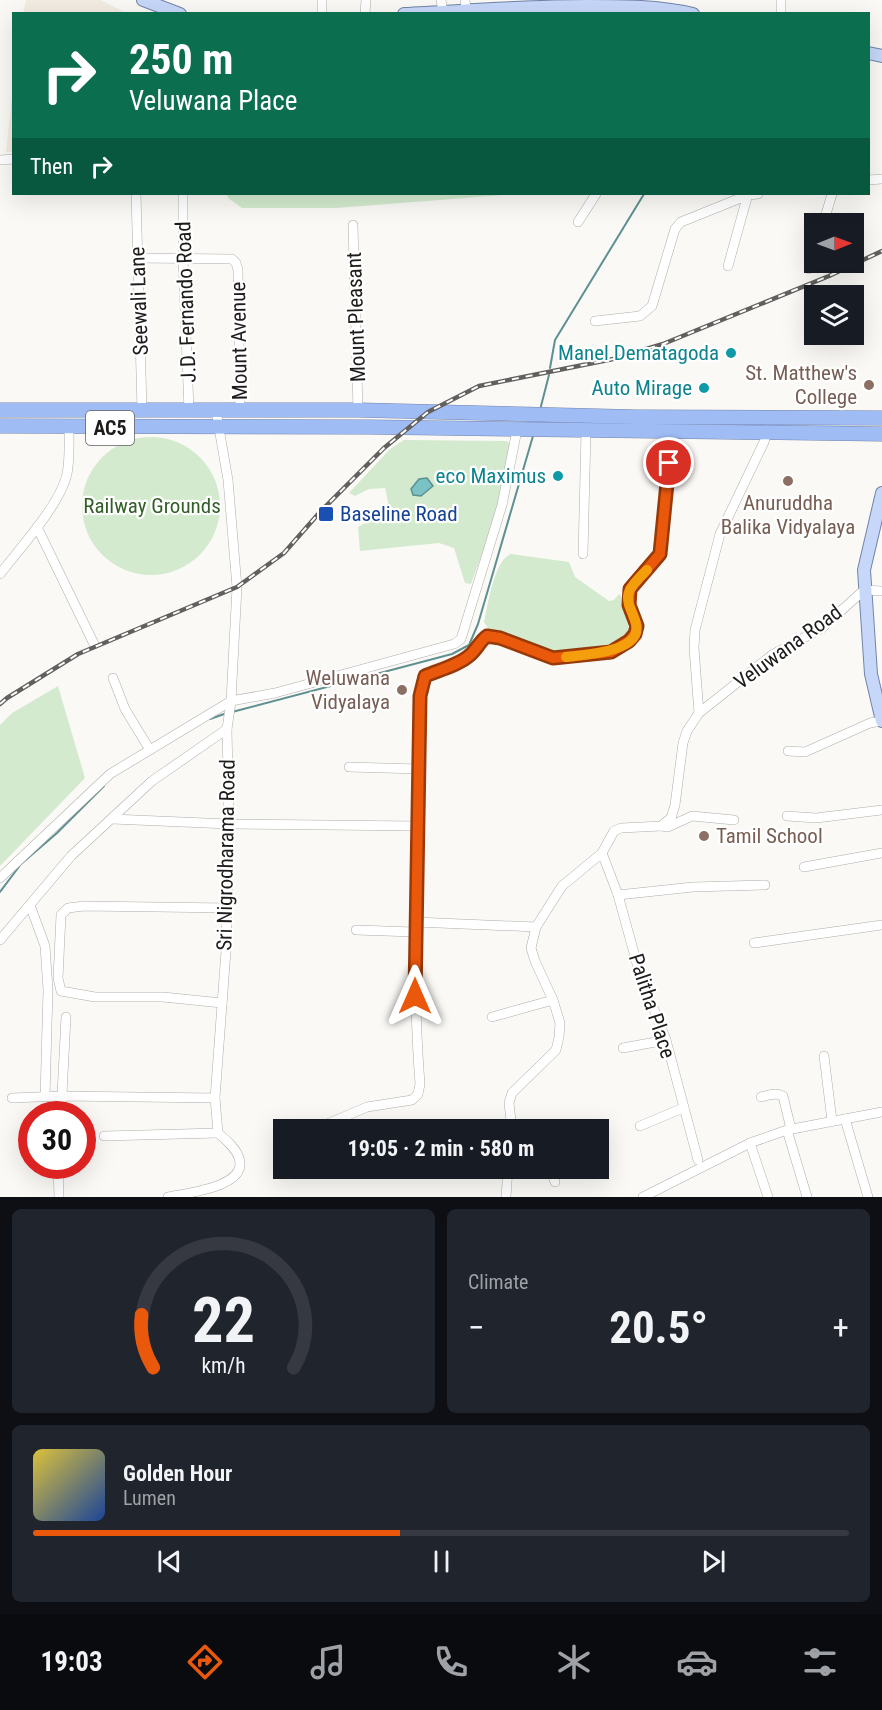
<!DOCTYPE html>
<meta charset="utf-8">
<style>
body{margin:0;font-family:"Roboto Condensed",sans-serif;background:#20242c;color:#f1f3f6;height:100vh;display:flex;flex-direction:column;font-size:22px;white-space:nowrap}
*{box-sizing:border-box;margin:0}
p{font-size:20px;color:#9ea1a6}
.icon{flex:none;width:33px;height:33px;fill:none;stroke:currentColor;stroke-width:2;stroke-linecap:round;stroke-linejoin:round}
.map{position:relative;height:1197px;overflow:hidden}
.details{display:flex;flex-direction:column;gap:12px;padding:12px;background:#0d0f14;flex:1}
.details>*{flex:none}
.guide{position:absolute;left:12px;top:12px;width:858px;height:183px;border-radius:0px;box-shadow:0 6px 24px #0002;background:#0b6e4f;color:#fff;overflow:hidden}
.needle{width:39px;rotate:89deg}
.controls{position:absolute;left:804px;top:213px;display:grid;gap:12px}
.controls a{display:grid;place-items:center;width:60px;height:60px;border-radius:0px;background:#171b24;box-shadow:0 6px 24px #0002;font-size:30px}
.speed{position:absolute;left:18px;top:1101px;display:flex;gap:12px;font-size:30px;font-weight:700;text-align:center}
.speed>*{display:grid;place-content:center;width:78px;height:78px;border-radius:50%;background:#171b24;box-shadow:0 6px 24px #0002;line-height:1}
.speed .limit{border:9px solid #d22;background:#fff;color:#111}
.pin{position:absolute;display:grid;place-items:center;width:51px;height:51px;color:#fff;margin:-26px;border:3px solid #fff;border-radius:50%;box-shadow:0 2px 6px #0007}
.me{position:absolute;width:66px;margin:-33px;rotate:0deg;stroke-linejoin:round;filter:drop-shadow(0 0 4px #0008)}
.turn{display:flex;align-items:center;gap:21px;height:126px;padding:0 18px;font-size:27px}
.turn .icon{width:78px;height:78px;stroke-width:2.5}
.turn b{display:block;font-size:42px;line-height:51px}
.then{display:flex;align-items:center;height:57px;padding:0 18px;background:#0003;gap:12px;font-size:22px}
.big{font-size:45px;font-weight:700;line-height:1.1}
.details .widget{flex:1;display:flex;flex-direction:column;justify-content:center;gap:9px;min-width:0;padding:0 21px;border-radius:9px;background:#20242c}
.details .dial{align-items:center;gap:0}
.dial svg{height:156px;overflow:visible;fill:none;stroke:#363941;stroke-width:7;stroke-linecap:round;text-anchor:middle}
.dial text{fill:#f1f3f6;stroke:none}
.song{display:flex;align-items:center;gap:18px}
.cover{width:72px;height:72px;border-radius:9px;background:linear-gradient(135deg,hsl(50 70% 55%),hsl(220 70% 35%))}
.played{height:6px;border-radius:3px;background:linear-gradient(90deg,#ea580c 45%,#363941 45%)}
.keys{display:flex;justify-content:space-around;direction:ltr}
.heat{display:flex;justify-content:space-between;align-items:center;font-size:33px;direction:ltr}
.details .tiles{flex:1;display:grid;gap:12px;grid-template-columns:1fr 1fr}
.widget:last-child{grid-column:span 2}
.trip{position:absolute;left:273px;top:1119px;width:336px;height:60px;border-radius:0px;background:#171b24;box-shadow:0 6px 24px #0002;font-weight:700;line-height:60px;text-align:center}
.tabs{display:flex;height:96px;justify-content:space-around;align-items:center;background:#090b0e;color:#9ea1a6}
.tabs .icon{width:42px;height:42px}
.tabs .selected{color:#ea580c}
.tabs b{font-size:27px;color:#f1f3f6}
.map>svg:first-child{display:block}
.built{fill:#f3ece3}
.green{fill:#d3eace}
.water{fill:#7ac2c3;stroke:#5e9091;stroke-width:1.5}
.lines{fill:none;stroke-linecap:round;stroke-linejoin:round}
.stream{stroke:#5e9091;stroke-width:2}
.minor-casing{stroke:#afadaa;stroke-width:10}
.major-casing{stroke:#7284a9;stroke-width:14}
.highway-casing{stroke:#7284a9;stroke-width:15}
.minor{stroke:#fff;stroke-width:9}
.major{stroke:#c6d7f9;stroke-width:12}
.highway{stroke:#a0bcf5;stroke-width:14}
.rail-casing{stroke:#61605e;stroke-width:4.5}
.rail{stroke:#fff;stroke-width:2;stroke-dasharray:7;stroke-linecap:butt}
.route-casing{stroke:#983908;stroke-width:15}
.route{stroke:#ea580c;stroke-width:10}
.slow{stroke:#f59e0b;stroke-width:10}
.culture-dot{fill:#0f9aa8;stroke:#fff;stroke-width:2}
.education-dot{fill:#8d6e63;stroke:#fff;stroke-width:2}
.transit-dot{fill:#1a4fb4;stroke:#fff;stroke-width:2}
.labels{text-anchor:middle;stroke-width:4.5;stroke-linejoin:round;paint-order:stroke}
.shield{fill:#fff;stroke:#61605f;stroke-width:1.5}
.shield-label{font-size:20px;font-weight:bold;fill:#1d1c1b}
.street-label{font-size:21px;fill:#1d1c1b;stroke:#fff}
.culture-label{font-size:21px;fill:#0d838f;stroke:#fff;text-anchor:end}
.education-label{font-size:21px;fill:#785e54;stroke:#fff;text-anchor:end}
.park-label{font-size:21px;fill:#315f25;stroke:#fff}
.transit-label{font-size:21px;fill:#164399;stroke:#fff;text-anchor:start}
</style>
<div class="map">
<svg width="882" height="1197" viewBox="0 0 882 1197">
<rect width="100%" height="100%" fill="#fbf9f6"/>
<g class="built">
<path d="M 26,0 L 101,0 L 126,13 L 23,13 Z"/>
<path d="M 13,86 L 13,152 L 6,152 Z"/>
</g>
<g class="green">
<path d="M 227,194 L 517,194 L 337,208 L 242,208 L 228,198 Z"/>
<circle cx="151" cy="506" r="69"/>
<path d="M 404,440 L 507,441 L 511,445 C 508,490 486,542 471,584 L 465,583 L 454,548 L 439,543 L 360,551 L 358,527 L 367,522 L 391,516 L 385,488 L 369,489 L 355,496 L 349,493 L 390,449 Z"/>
<path d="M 511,554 L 569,562 L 575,577 L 609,601 L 614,600 L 619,594 L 623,598 L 630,635 L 606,650 L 551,654 L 489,630 L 484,622 C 488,605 494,560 511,554 Z"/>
<path d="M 58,686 L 85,778 L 0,866 L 0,725 L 12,713 Z"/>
</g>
<path class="water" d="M 427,478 L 433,486 L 421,496 L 413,495 L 411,489 L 419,479 Z"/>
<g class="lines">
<g class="stream">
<path d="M 550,368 L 555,340 L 644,194"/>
<path d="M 540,410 L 549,375"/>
<path d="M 232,712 L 452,654 L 469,645 L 478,624 L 533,436"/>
<path d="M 210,719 L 227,713"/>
<path d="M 0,892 L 21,864 L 57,833 L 104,786"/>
</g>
<defs>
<g id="minor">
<path d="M 322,0 L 322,14"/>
<path d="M 441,0 L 443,12"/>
<path d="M 465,0 L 466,10"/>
<path d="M 781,0 L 781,14"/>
<path d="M 365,14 L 366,0"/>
<path d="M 0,160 L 14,159"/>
<path d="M 868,180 L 882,179"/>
<path d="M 136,194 L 142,409"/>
<path d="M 183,194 L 183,258 L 189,410"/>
<path d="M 578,222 L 596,194"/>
<path d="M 823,224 L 832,194"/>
<path d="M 353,225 L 358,410"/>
<path d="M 138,258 L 232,259 L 236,263 L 238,270 L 240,411"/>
<path d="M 728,266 L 748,194"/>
<path d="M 809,269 L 814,250"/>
<path d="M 595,321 L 640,316 L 652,306 L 675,229 L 681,222 L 748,195 L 758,194"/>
<path d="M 37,527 L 94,644"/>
<path d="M 583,554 L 586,432"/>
<path d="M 0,574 C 20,548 60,505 67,474 C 70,459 69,443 69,428"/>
<path d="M 113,678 L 125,709 L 150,750"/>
<path d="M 699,713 L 694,648 L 695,630 L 720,534 L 764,442 L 767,432"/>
<path d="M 788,751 L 805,752 L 870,723 L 882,721"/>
<path d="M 349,767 L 419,769"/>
<path d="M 787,816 L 816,818 L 882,810"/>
<path d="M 112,819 L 229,824 L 418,826"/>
<path d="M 661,826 L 668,827 L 692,816 L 734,820"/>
<path d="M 602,853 L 618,895 L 639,971 L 666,1040 L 698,1160"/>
<path d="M 804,867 L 882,853"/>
<path d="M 0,878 L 110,774 L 231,701 L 275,693 L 454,644 L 461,639 L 502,505 L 517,430"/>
<path d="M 618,895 L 693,887 L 765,885"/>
<path d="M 30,905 L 45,946 L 48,990 L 45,1097"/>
<path d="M 415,922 L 536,927"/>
<path d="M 356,930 L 414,932"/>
<path d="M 0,940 L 71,856 L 152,781 L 227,729"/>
<path d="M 754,943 L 882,925"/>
<path d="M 222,1003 L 163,997 L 95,997 L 61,991 L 58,978 L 61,915 L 68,908 L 84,906 L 228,908"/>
<path d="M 492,1017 L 553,1000"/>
<path d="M 623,1048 L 666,1040"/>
<path d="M 824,1056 L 832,1121"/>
<path d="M 761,1097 C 768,1095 776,1092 783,1096 L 791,1129"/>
<path d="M 12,1098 L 62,1096 L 215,1098 L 226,951 L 229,824 L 227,729 L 231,701 L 237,587 L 228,480 L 216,411"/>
<path d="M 61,1114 L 66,1017"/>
<path d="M 845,1119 L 868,1197"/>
<path d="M 640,1126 L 683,1108"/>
<path d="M 313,1130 L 367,1107 L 412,1100 L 418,1094 L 420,1084 C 410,955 418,825 420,696 L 425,676 C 439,670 459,665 470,655 C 477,649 480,641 487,636 L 500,638 L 553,658 L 611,652 L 629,641 L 635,634 L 637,626 L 629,605 L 630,589 L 660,554 L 670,433"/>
<path d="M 512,1130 L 509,1103 L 512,1093 L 556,1050 L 559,1037 L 560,1023 L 553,1000 L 535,961 L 531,948 L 536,927 L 562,886 L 602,853 L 614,831 L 621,828 L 661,826 L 671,818 L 675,805 L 683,743 L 687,731 L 699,713 L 772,655 L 822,628 L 864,590 L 882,591"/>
<path d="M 787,1130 L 807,1197"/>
<path d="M 104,1136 L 218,1133"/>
<path d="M 750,1143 L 768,1197"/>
<path d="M 58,1166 L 59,1197"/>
<path d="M 550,1168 L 555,1182"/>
<path d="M 168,1197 C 186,1193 249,1187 239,1158 C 236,1148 226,1140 218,1133 L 215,1098"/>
<path d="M 506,1197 L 508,1168"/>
<path d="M 643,1197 L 750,1143 L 787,1130 L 882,1112"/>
</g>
<g id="major">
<path d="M 143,0 L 180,14"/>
<path d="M 404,14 C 465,11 526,6 588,6 C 623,6 659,6 693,14"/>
<path d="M 868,53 L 882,56"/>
<path d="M 882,493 L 864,570 L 871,674 L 882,721"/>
</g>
<g id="highway">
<path d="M 0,410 L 358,410 L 636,417 L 882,418"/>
<path d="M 0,426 L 369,427 L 882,434"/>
</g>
</defs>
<use href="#minor" class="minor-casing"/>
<use href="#major" class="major-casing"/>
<use href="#highway" class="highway-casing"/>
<use href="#minor" class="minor"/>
<use href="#major" class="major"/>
<use href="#highway" class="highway"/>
<defs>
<path id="rail" d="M 0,704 L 7,698 L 78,654 L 237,587 L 284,553 L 320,512 L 384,448 L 428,412 L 479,386 L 613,359 L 663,344 L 829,276 L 882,251"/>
</defs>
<use href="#rail" class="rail-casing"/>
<use href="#rail" class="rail"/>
</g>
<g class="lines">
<defs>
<path id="route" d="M 415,996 L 420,696 L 425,676 C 439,670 459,665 470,655 C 477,649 480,641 487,636 L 500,638 L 553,658 L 611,652 L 629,641 L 635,634 L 637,626 L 629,605 L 630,589 L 660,554 L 669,463"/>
</defs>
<use href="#route" class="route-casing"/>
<use href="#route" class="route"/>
<path class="slow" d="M 566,657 C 584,655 643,652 636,624 C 634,613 625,603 629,592 C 632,584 641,576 647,570"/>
</g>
<g class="culture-dot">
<circle cx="731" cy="353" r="6"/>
<circle cx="704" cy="388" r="6"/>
<circle cx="558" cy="476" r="6"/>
</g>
<g class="education-dot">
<circle cx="869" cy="385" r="6"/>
<circle cx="788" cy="481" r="6"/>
<circle cx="402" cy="690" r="6"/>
<circle cx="704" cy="836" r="6"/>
</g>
<rect class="transit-dot" x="318" y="506" width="16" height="16" rx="3"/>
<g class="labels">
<rect class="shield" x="86" y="411" width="48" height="34" rx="4.5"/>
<g class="shield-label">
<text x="110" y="435">AC5</text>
</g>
<g class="street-label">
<text transform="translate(139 301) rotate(-92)" y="7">Seewali Lane</text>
<text transform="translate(186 302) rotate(-92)" y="7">J.D. Fernando Road</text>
<text transform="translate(356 317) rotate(-92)" y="7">Mount Pleasant</text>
<text transform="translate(239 341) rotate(-91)" y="7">Mount Avenue</text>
<text transform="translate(788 647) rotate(-36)" y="7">Veluwana Road</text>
<text transform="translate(226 855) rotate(-89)" y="7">Sri Nigrodharama Road</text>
<text transform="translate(652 1006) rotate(72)" y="7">Palitha Place</text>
</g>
<g class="culture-label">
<text x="719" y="360">Manel Dematagoda</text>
<text x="692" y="395">Auto Mirage</text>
<text x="546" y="483">eco Maximus</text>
</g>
<g class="education-label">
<text x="857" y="380">St. Matthew's<tspan x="857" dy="24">College</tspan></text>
<text x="788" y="510" text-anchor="middle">Anuruddha<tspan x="788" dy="24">Balika Vidyalaya</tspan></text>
<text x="390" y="685">Weluwana<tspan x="390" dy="24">Vidyalaya</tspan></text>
<text x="716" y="843" text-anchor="start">Tamil School</text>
</g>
<g class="park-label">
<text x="152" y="513">Railway Grounds</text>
</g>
<g class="transit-label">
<text x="340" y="521">Baseline Road</text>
</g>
</g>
</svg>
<div class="controls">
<a><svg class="needle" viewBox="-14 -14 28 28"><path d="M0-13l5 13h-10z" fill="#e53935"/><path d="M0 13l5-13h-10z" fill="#9ea1a6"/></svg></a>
<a><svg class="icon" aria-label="layers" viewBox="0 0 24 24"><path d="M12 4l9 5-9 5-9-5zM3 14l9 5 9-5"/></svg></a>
</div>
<div class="speed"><div class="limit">30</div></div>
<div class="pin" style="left:669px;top:463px;background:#d93025"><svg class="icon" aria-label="arrive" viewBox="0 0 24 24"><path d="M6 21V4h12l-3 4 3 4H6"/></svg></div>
<svg class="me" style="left:415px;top:996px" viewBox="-20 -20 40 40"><path d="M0-17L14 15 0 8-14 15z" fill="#ea580c" stroke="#fff" stroke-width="4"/></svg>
<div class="trip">19:05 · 2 min · 580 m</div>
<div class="guide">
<div class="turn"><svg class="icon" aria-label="right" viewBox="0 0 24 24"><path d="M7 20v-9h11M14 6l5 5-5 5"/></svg><div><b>250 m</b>Veluwana Place</div></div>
<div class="then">Then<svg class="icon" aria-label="right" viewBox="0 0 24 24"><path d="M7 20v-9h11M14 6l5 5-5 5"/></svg></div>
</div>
</div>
<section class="details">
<div class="tiles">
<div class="widget dial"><svg viewBox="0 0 100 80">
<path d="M14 69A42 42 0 1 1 86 69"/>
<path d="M14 69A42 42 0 0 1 8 42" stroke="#ea580c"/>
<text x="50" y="56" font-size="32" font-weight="700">22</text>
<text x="50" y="72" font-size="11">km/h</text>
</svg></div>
<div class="widget"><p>Climate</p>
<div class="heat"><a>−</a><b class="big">20.5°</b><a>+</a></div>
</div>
<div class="widget">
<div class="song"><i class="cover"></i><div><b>Golden Hour</b><p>Lumen</p></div></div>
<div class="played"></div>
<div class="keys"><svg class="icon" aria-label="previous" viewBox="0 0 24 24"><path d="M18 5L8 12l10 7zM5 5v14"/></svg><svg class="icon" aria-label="pause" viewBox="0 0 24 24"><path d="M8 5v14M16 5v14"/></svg><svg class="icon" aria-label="next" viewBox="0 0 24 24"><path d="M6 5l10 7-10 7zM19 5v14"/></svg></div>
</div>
</div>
</section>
<nav class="tabs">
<b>19:03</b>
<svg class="icon selected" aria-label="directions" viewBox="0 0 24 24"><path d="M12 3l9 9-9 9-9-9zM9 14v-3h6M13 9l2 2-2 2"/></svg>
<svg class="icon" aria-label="music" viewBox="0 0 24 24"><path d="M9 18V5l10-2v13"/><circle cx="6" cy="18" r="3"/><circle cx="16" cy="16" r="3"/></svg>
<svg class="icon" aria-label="phone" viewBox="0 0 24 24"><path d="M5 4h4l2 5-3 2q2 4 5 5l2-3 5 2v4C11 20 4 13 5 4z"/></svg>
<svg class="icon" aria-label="climate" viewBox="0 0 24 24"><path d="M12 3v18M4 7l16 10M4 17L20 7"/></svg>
<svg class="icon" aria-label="car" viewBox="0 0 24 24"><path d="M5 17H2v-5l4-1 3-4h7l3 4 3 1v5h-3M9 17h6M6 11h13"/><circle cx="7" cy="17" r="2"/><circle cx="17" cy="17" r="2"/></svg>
<svg class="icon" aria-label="filters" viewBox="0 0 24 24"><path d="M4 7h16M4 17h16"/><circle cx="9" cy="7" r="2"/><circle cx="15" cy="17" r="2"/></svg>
</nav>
